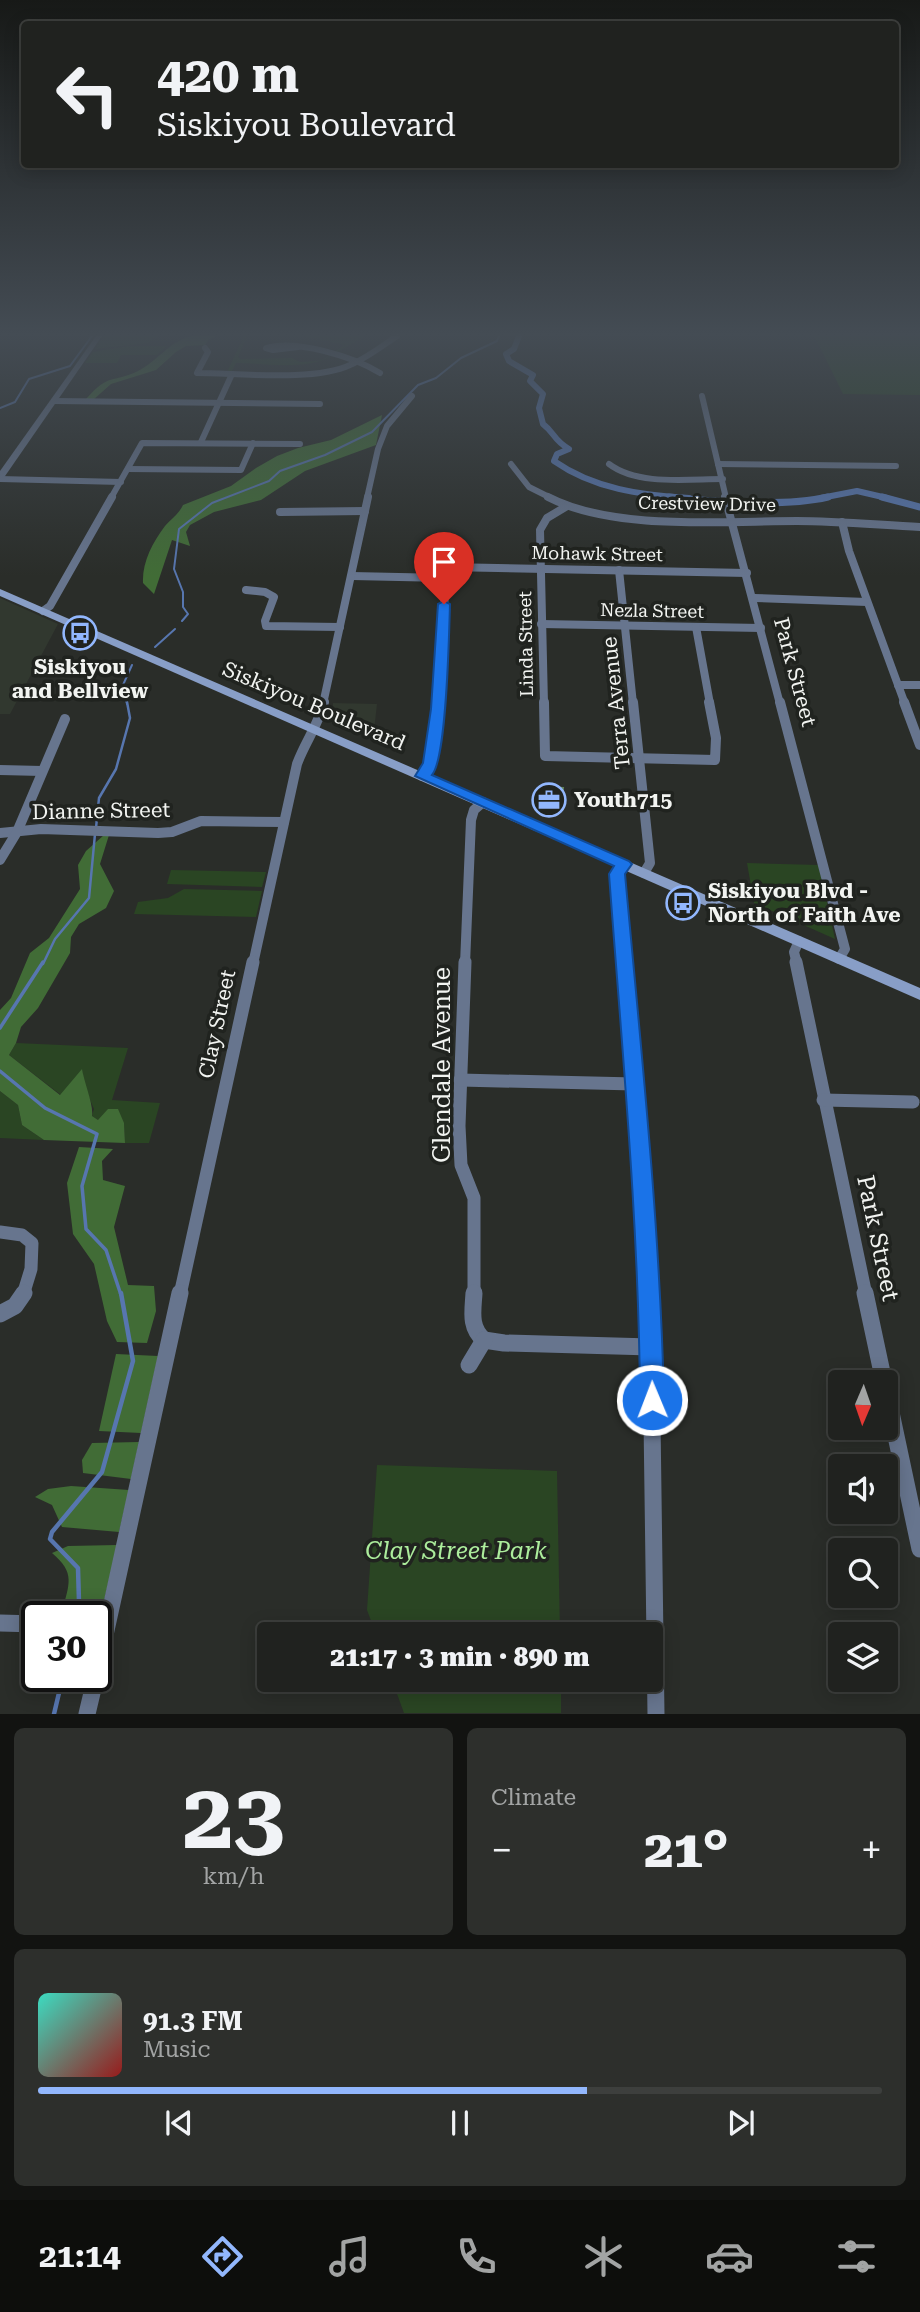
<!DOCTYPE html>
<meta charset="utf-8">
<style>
body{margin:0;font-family:"Roboto Serif",serif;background:#2d2f2c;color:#f1f3f6;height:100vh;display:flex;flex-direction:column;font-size:26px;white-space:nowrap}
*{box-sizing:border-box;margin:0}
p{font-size:23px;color:#a2a4a4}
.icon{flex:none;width:38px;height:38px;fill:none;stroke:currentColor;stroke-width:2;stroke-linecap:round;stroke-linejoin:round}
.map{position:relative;height:1714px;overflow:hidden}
.drawer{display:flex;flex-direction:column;gap:14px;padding:14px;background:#121311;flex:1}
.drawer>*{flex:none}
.banner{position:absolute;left:21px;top:21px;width:878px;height:147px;border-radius:7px;box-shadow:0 4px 18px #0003,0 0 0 2px #3d3f3d;background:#20221f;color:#f1f3f6;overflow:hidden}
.needle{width:46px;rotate:182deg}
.fabs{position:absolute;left:828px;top:1370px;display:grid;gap:14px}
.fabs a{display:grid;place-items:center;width:70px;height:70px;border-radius:7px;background:#20221f;box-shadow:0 4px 18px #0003,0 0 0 2px #3d3f3d;font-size:35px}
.speed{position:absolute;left:21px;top:1601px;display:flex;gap:14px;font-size:35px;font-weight:700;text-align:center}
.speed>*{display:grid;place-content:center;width:91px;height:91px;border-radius:50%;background:#20221f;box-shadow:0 4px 18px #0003,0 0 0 2px #3d3f3d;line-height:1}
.speed .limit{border:4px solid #111;border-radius:10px;background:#fff;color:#111}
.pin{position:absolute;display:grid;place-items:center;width:60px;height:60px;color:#fff;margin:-72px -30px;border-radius:50% 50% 50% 0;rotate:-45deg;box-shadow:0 0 7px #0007}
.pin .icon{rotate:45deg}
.me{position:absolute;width:77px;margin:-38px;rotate:359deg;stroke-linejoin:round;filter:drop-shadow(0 0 5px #0008)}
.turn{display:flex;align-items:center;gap:24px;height:147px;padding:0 21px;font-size:32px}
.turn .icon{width:91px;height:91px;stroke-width:2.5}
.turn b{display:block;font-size:49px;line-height:60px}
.big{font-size:52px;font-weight:800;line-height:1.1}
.drawer .widget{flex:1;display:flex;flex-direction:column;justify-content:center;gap:10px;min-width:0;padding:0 24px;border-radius:10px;background:#2d2f2c}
.drawer .dial{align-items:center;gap:0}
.dial b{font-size:91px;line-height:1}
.song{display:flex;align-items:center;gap:21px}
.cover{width:84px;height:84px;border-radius:10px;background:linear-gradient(135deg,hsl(170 70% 55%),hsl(0 70% 35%))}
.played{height:7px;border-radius:4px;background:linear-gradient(90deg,#92b7fd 65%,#3d3f3d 65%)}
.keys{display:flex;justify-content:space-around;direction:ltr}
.heat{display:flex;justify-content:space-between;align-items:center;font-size:38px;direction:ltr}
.drawer .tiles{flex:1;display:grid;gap:14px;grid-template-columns:1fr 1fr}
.widget:last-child{grid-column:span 2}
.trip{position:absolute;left:257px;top:1622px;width:406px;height:70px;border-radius:7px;background:#20221f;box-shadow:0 4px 18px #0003,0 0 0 2px #3d3f3d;font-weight:800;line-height:70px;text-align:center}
.tabs{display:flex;height:112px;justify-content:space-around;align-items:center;background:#0d0e0c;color:#a2a4a4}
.tabs .icon{width:49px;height:49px}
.tabs .current{color:#92b7fd}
.tabs b{font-size:32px;color:#f1f3f6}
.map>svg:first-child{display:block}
.built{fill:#31382f}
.green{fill:#2a4523}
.forest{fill:#416c36}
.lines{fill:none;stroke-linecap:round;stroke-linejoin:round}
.stream-far3{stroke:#5776af;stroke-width:2}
.stream-far2{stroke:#5776af;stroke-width:2.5}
.stream-far1{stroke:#5776af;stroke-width:3.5}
.stream{stroke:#5776af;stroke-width:4.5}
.canal-far1{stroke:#5776af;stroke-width:6}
.canal{stroke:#5776af;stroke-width:7}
.minor-far4{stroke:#67758e;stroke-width:6}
.minor-far3{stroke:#67758e;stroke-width:8}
.minor-far2{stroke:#67758e;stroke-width:10}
.minor-far1{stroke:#67758e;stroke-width:13}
.minor{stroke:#67758e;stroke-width:17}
.tertiary{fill:#67758e;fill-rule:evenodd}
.secondary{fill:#889ec7;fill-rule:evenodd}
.wall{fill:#78a06d}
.building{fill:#8bba7f;stroke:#618259;stroke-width:2}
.route{fill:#1a73e8;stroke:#114b97;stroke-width:2}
.labels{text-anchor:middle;stroke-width:7;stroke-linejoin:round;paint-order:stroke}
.far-street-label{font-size:18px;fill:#f2f4f1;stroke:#20231f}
.poi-label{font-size:21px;font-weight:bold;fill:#f2f4f1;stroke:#20231f;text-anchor:start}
.street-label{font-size:21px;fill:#f2f4f1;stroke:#20231f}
.near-street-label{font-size:24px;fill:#f2f4f1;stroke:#20231f}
.near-park-label{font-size:24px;font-style:italic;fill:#aced9c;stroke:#20231f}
</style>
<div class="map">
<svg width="920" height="1714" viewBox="0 0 920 1714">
<rect width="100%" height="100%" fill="#2a2d29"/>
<g class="built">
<path d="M 0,598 L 58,624 L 10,714 L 0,714 Z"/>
<path d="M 333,703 L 377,704 L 373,740 L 331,723 Z"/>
</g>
<g class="green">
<path d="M 104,336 L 158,336 L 148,343 L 95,349 Z"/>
<path d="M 244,336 L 365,336 L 336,353 L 332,353 L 345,345 L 308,337 L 247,336 L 238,357 L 241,359 L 292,358 L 300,362 L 318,361 L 331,356 C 306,371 264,363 236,363 L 232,371 L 227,372 Z"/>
<path d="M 681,336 L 920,336 L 920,395 L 843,394 L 815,337 Z"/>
<path d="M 128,346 L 167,346 L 157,355 L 121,355 L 117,363 L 85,363 L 93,352 Z"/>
<path d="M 747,863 L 819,865 L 835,939 L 754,903 Z"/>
<path d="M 171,870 L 266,872 L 262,887 L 167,884 Z"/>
<path d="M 184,889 L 262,891 L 256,917 L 134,914 L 138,902 L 168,898 Z"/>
<path d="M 16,1043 L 128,1048 L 112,1100 L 160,1103 L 149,1143 L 125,1143 L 124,1123 L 98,1120 L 92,1116 L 94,1109 L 85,1088 L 82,1070 L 61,1095 L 9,1055 Z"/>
<path d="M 0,1091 L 18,1105 L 22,1125 L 44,1140 L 0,1138 Z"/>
<path d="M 377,1465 L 557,1471 L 560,1634 L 376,1634 L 367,1610 Z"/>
<path d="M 392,1680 L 561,1680 L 561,1713 L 404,1713 Z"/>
</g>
<g class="forest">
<path d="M 192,336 L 217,336 L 209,339 L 205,345 L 186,346 L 176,352 L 156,370 L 111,384 L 93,400 L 86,399 C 110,372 111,384 138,371 C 158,361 169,341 192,336 Z"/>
<path d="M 382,415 L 376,445 L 305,471 L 261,500 L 214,512 L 190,525 L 186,532 L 190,546 L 172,540 L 154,594 L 143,583 C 142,563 152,543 165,526 C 172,518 178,515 183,505 L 231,486 L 256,468 L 277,456 L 298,448 L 331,440 Z"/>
<path d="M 104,835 L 109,835 L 100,864 L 114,891 L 106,908 L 79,924 L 71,937 L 70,953 L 38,1008 L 21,1027 L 16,1043 L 9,1055 L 60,1095 L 82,1069 C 84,1082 94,1106 92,1116 L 98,1120 L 108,1109 L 118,1109 L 124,1123 L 125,1143 L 44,1140 L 22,1125 L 18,1105 L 0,1091 L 0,1010 L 11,998 L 30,953 L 49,938 L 80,889 L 78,865 L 86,851 Z"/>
<path d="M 79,1147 L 113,1149 L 102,1161 L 103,1180 L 125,1186 L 114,1227 L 128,1285 L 154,1286 L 156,1311 L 147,1343 L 117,1342 L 107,1321 L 94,1264 L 73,1234 L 67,1183 Z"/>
<path d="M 116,1354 L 158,1356 L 141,1433 L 99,1431 Z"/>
<path d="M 139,1442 L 131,1479 L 83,1473 L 82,1460 L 92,1443 Z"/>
<path d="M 71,1486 L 129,1490 L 119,1532 L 62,1527 L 52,1505 L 35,1497 L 48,1489 Z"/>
<path d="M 117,1545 L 101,1614 L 62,1612 C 69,1584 76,1573 52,1553 L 68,1546 Z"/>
</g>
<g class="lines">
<g class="stream-far3">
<path d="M 0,408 L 15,402 L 29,379 L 70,366 L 92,336"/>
<path d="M 182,621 L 188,614 L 183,607 L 183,592 L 174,569 L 179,529 L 212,503 L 269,481 L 280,471 L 325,455 L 372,432 L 418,385 L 436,378 L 461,358 L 497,341 L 499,336"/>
<path d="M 155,647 L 175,629"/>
<path d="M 127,704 L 123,685 L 132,665"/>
</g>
<g class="stream-far2">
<path d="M 96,828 L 99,798 L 116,769 L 130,718 L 127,702"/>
<path d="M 43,964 L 55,939 L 89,898 L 95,834"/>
</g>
<g class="stream-far1">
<path d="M 0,1028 L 43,962"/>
<path d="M 0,1071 L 45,1108 L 97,1134 L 82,1186 L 86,1229 L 106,1250 L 121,1295"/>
</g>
<g class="stream">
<path d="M 76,1617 L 79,1602 L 78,1568 L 50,1539 L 52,1532 L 102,1472 L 133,1361 L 121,1293"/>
<path d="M 54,1714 L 63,1676"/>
</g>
<g class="canal-far1">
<path d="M 519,336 L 514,349 L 506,354 L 509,361 L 533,375 L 530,381 L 543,394 L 539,408 L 543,424 C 555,433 553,440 569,449 L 557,454 L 554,461 C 594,489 641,495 689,498"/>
<path d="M 821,498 L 857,491 L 887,498"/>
</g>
<g class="canal">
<path d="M 669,497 C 713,502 785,507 828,497"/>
<path d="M 882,497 L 920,507"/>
</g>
<g class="minor-far4">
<path d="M 298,347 L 273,350 L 266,348 C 296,339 354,357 380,373"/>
<path d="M 205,348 L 208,352 L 197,373 C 238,373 314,382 350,365 C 367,358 382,346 397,336"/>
<path d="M 702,396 L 726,498"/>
<path d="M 54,401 L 320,404"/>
<path d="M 201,442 L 232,374"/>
<path d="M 511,464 L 529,487 L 551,498"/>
<path d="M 609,464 C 638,486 688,479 723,479"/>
<path d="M 718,464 L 896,466"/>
<path d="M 128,469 L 241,470 L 253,443"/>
<path d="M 0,479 L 121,482"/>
<path d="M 111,498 L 142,443 L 300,444"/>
<path d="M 367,498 L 378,449 L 387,426 L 412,396"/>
</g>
<g class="minor-far3">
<path d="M 548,497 C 613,531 724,521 797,521 C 838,521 879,525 920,527"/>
<path d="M 725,497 L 780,704"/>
<path d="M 280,512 L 365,511"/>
<path d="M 842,522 L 849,551 L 905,704"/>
<path d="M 447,567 L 747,573"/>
<path d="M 619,570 L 633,704"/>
<path d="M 352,576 L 446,578"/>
<path d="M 246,590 L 265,592 L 274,597 L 265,621 L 266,626 L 340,627"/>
<path d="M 754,598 L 867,602"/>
<path d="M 43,611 L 50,606 L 112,497"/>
<path d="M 541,624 L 761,628"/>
<path d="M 696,627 L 710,704"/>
<path d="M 898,685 L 920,685"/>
<path d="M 323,704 L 368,497"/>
<path d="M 438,704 L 446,578 L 451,544"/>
<path d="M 544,704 L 540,530 L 547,518 L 567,506"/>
</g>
<g class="minor-far2">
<path d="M 544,702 L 545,756 L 715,760 L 716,738 L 709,702"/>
<path d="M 633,702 L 650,863 L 644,873"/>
<path d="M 780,702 L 845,949 L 839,959"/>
<path d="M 904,702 L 920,745"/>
<path d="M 0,770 L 42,771"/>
<path d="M 422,776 L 430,763 L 438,702"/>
<path d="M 0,833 L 41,829 L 158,833 L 172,832 L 201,821 L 284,822"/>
<path d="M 0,860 L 17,832 L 65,719"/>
<path d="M 624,864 L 617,874 L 624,964"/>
<path d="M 253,964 L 297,764 C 305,742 319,724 324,702"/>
<path d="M 465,964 L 471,820 L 474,810 L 483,802"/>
<path d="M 797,964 L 794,952 L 799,941"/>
</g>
<g class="minor-far1">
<path d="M 465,962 L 459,1126 L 461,1165 L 474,1198 L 474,1295"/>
<path d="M 624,962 L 648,1295"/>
<path d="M 796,962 L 866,1295"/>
<path d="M 460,1080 L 635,1084"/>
<path d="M 823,1100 L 913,1102"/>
<path d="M 0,1232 L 22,1235 L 32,1243 L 31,1269 L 23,1295"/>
<path d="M 180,1295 L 253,962"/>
</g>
<g class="minor">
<path d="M 474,1293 C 473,1311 469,1327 484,1340"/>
<path d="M 648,1293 L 651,1347 L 656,1714"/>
<path d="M 865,1293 L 884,1382"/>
<path d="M 0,1314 L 15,1306 L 24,1293"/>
<path d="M 484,1340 L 504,1343 L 651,1347"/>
<path d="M 469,1365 L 484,1340"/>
<path d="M 886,1389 L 920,1549"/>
<path d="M 0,1623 L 37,1624"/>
<path d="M 96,1676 L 180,1293"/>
<path d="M 87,1714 L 96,1676"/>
</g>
<path class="tertiary" d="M 96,336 L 102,336 L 3,479 L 0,479 L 0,471 Z"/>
<path class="secondary" d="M 0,589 L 920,988 L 920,1000 L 0,596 Z"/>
</g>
<path class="wall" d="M 542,787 L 563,788 L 562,805 L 541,804 Z"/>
<path class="building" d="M 542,787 L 563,788 L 562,795 L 542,794 Z"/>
<linearGradient id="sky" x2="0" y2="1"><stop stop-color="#171917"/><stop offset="0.58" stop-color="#444c54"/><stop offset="1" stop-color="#444c54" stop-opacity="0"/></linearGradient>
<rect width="920" height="576" fill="url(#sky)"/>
<path class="route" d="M 444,601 L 450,604 C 449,634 447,757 432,775 L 629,861 L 632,864 L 625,874 C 641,1049 660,1224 664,1400 L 660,1408 L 652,1411 L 644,1408 L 640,1400 C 639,1225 622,1049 609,874 L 614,866 L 415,776 L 423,763 L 431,709 L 438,604 Z"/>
<defs>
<symbol id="bus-ring" viewBox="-11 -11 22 22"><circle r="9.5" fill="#20231f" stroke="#92b7fd" stroke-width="1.5"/><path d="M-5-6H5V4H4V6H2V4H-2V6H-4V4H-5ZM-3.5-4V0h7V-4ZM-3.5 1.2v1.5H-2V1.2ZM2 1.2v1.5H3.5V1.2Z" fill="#92b7fd"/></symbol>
<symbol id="office-ring" viewBox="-11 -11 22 22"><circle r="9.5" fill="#20231f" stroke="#92b7fd" stroke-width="1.5"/><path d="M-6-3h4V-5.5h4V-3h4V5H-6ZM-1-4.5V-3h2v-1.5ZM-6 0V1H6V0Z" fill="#92b7fd"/></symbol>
</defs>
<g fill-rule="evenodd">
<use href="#bus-ring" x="61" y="614" width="38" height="38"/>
<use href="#office-ring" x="530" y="781" width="38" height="38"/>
<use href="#bus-ring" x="664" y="884" width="38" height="38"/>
</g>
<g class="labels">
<g class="far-street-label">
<text transform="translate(707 504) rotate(1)" y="6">Crestview Drive</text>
<text transform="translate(597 554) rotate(1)" y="6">Mohawk Street</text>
<text transform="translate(652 611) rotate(1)" y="6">Nezla Street</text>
<text transform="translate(526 644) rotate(-91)" y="6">Linda Street</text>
</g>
<g class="poi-label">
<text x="80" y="674" text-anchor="middle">Siskiyou<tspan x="80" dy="24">and Bellview</tspan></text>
<text x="574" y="807">Youth715</text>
<text x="708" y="898">Siskiyou Blvd -<tspan x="708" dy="24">North of Faith Ave</tspan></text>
</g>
<g class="street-label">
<text transform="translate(795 672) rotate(75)" y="7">Park Street</text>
<text transform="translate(616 703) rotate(-96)" y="7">Terra Avenue</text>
<text transform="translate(314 706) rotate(23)" y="7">Siskiyou Boulevard</text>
<text transform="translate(101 811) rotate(-1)" y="7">Dianne Street</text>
<text transform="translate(217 1024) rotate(-78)" y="7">Clay Street</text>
</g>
<g class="near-street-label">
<text transform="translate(442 1065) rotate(-90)" y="8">Glendale Avenue</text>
<text transform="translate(878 1238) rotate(78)" y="8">Park Street</text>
</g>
<g class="near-park-label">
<text x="456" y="1559">Clay Street Park</text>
</g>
</g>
</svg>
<div class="fabs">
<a><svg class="needle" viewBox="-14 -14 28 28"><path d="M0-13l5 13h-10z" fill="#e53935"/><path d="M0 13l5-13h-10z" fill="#a2a4a4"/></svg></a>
<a><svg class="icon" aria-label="sound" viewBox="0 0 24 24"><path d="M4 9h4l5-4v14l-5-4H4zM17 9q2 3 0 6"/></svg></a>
<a><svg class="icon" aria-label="search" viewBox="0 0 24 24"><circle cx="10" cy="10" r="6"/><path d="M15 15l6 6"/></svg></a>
<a><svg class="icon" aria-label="layers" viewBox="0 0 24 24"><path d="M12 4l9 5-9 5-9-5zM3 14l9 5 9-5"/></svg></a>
</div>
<div class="speed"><div class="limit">30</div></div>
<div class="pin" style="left:444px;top:604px;background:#d93025"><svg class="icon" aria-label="arrive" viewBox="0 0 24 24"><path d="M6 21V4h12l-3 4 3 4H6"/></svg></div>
<svg class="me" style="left:652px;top:1400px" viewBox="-20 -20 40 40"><circle r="17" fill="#1a73e8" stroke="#fff" stroke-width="3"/><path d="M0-11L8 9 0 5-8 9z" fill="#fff"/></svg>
<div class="trip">21:17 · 3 min · 890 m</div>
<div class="banner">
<div class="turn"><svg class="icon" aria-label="left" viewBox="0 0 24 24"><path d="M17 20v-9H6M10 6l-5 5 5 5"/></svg><div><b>420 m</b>Siskiyou Boulevard</div></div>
</div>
</div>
<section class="drawer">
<div class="tiles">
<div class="widget dial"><b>23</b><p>km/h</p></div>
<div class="widget"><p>Climate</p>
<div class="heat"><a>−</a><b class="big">21°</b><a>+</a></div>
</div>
<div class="widget">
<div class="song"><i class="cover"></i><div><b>91.3 FM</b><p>Music</p></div></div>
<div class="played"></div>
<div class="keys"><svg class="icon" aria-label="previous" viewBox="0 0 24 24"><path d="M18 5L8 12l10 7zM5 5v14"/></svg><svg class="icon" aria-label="pause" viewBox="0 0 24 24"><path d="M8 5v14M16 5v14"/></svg><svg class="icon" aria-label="next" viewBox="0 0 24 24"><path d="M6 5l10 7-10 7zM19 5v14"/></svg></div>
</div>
</div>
</section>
<nav class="tabs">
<b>21:14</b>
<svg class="icon current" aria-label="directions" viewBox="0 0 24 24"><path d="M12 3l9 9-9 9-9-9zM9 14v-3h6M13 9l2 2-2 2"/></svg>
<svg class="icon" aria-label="music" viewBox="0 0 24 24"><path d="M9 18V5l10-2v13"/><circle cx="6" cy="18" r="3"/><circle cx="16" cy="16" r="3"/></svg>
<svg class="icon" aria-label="phone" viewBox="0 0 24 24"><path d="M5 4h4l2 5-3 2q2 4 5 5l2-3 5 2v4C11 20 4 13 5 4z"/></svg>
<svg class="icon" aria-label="climate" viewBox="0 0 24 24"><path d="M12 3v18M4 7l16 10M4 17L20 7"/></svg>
<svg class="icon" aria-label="car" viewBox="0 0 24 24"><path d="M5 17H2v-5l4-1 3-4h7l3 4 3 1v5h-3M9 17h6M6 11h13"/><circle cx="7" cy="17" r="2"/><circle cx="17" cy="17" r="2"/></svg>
<svg class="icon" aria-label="filters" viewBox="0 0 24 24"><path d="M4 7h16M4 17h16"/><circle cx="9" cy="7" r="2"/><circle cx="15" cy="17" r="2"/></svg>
</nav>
